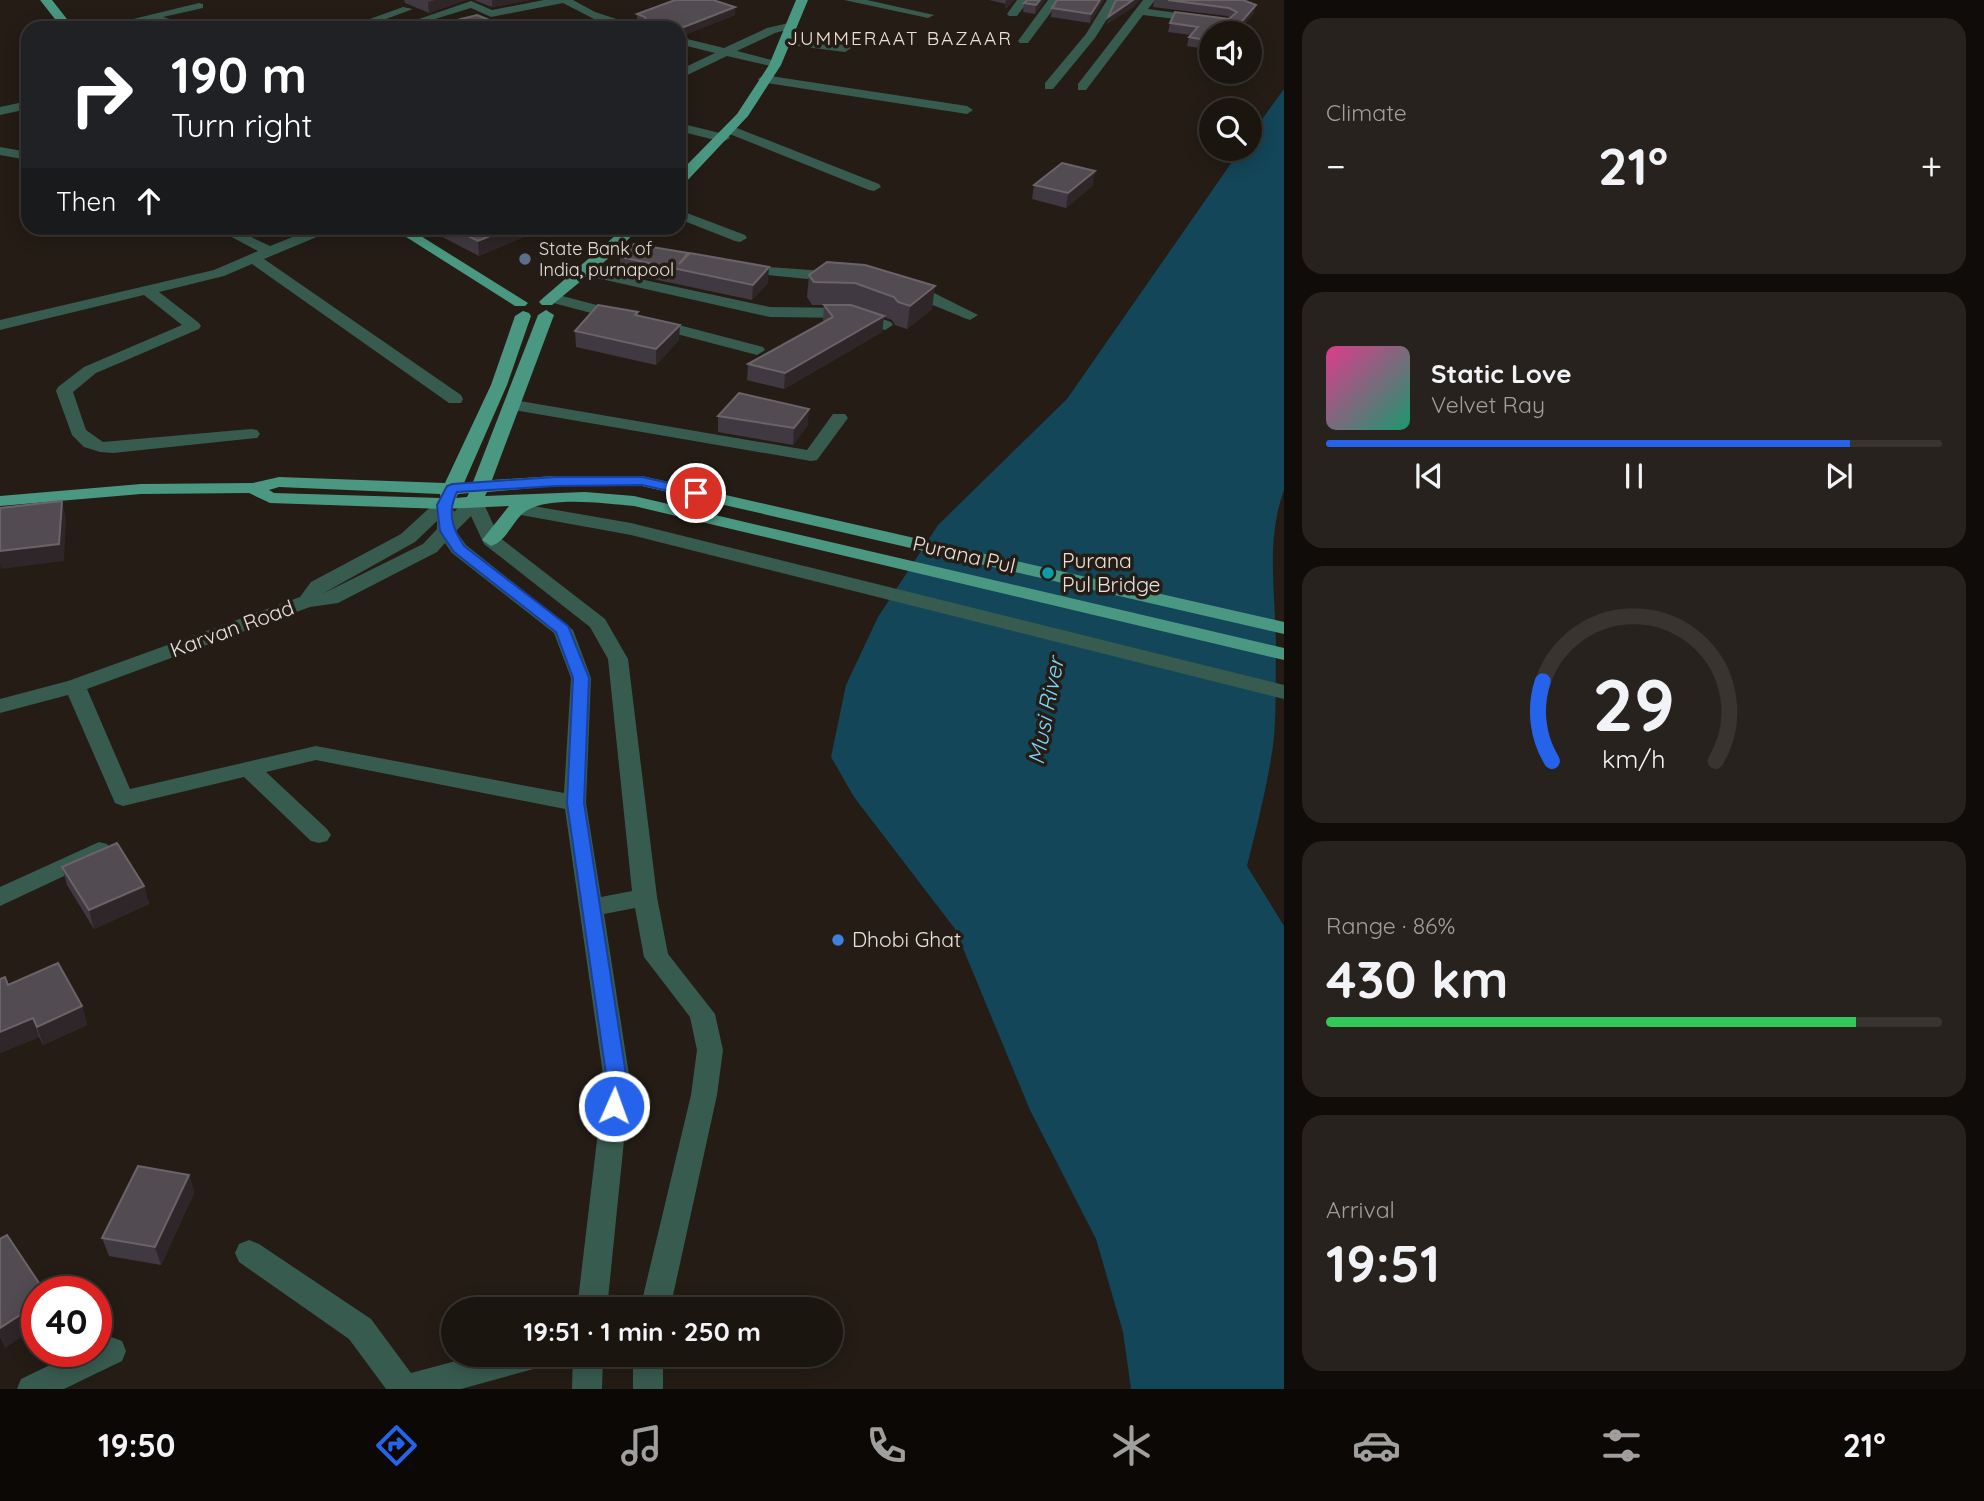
<!DOCTYPE html>
<meta charset="utf-8">
<style>
body{margin:0;font-family:Quicksand,sans-serif;background:#28221e;color:#f1f3f6;height:100vh;display:flex;flex-direction:column;font-size:26px;white-space:nowrap}
*{box-sizing:border-box;margin:0}
p{font-size:23px;color:#a09f9f}
.icon{flex:none;width:38px;height:38px;fill:none;stroke:currentColor;stroke-width:2;stroke-linecap:round;stroke-linejoin:round}
.map{position:relative;flex:1;overflow:hidden}
.side{display:flex;flex-direction:column;gap:18px;padding:18px;background:#0f0c09;width:700px}
.side>*{flex:none}
.top-card{position:absolute;left:21px;top:21px;width:665px;height:214px;border-radius:21px;box-shadow:0 4px 18px #0003,0 0 0 2px #393430;background:#202124;color:#fff;overflow:hidden}
.fabs{position:absolute;left:1199px;top:21px;display:grid;gap:14px}
.fabs a{display:grid;place-items:center;width:63px;height:63px;border-radius:50%;background:#1b1510;box-shadow:0 4px 18px #0003,0 0 0 2px #393430;font-size:35px}
.speed{position:absolute;left:21px;top:1276px;display:flex;gap:14px;font-size:35px;font-weight:700;text-align:center}
.speed>*{display:grid;place-content:center;width:91px;height:91px;border-radius:50%;background:#1b1510;box-shadow:0 4px 18px #0003,0 0 0 2px #393430;line-height:1}
.speed .limit{border:10px solid #d22;background:#fff;color:#111}
.pin{position:absolute;display:grid;place-items:center;width:60px;height:60px;color:#fff;margin:-30px;border:4px solid #fff;border-radius:50%;box-shadow:0 2px 7px #0007}
.me{position:absolute;width:77px;margin:-38px;rotate:2deg;stroke-linejoin:round;filter:drop-shadow(0 0 5px #0008)}
.turn{display:flex;align-items:center;gap:24px;height:147px;padding:0 35px;font-size:32px}
.turn .icon{width:91px;height:91px;stroke-width:2.5}
.turn b{display:block;font-size:49px;line-height:60px}
.then{display:flex;align-items:center;height:66px;padding:0 35px;background:#0003;gap:14px;font-size:26px}
.big{font-size:52px;font-weight:700;line-height:1.1}
.side .tile{flex:1;display:flex;flex-direction:column;justify-content:center;gap:10px;min-width:0;padding:0 24px;border-radius:21px;background:#28221e}
.side .dial{align-items:center;gap:0}
.dial svg{height:182px;overflow:visible;fill:none;stroke:#393430;stroke-width:7;stroke-linecap:round;text-anchor:middle}
.dial text{fill:#f1f3f6;stroke:none}
.song{display:flex;align-items:center;gap:21px}
.cover{width:84px;height:84px;border-radius:10px;background:linear-gradient(135deg,hsl(330 70% 55%),hsl(160 70% 35%))}
.played{height:7px;border-radius:4px;background:linear-gradient(90deg,#2563eb 85%,#393430 85%)}
.keys{display:flex;justify-content:space-around;direction:ltr}
.heat{display:flex;justify-content:space-between;align-items:center;font-size:38px;direction:ltr}
.charge{height:10px;border-radius:5px;background:linear-gradient(90deg,#34c759 86%,#393430 0)}
.trip{position:absolute;left:441px;top:1297px;width:402px;height:70px;border-radius:35px;background:#1b1510;box-shadow:0 4px 18px #0003,0 0 0 2px #393430;font-weight:700;line-height:70px;text-align:center}
.tabs{display:flex;height:112px;justify-content:space-around;align-items:center;background:#0b0806;color:#a09f9f}
.tabs .icon{width:49px;height:49px}
.tabs .current{color:#2563eb}
.tabs b{font-size:32px;color:#f1f3f6}
main{display:flex;flex:1;min-height:0}
.map>svg:first-child{display:block}
.water{fill:#134658}
.lines{fill:none;stroke-linecap:round;stroke-linejoin:round}
.minor{fill:#385b50;fill-rule:evenodd}
.major{fill:#4a9881;fill-rule:evenodd}
.wall{fill:#413941}
.shaded-wall{fill:#2e2628}
.building{fill:#534b52;stroke:#6a6367;stroke-width:2}
.route{fill:#2563eb;stroke:#184099;stroke-width:2}
.service-dot{fill:#5c6f8a;stroke:#241c15;stroke-width:2.5}
.culture-dot{fill:#0f9aa8;stroke:#241c15;stroke-width:2.5}
.shop-dot{fill:#3f7fe0;stroke:#241c15;stroke-width:2.5}
.labels{text-anchor:middle;stroke-width:7;stroke-linejoin:round;paint-order:stroke}
.far-poi-label{font-size:18px;fill:#e8e2dd;stroke:#241c15;text-anchor:start}
.far-neighbourhood-label{font-size:19px;letter-spacing:2px;fill:#ede1d7;stroke:#241c15}
.street-label{font-size:21px;fill:#e8e2dd;stroke:#241c15}
.poi-label{font-size:21px;fill:#e8e2dd;stroke:#241c15;text-anchor:start}
.water-label{font-size:23px;font-style:italic;fill:#79d8fe;stroke:#241c15}
</style>
<main>
<div class="map">
<svg width="1284" height="1389" viewBox="0 0 1284 1389">
<rect width="100%" height="100%" fill="#241c15"/>
<path class="water" d="M 1284,89 L 1284,490 C 1265,542 1276,596 1276,649 C 1275,681 1277,715 1273,746 C 1267,787 1257,826 1247,866 L 1284,926 L 1284,1389 L 1131,1389 L 1123,1332 L 1096,1239 L 1030,1110 L 955,929 L 854,797 L 831,757 L 846,685 L 878,617 L 938,525 L 1067,399 L 1241,149 L 1250,149 L 1250,136 Z"/>
<g class="lines">
<g class="minor">
<path d="M 544,0 L 573,0 L 595,12 L 644,28 L 625,28 L 596,20 L 563,3 L 491,17 L 471,8 L 422,23 L 416,20 L 471,1 L 492,10 Z"/>
<path d="M 844,0 L 867,0 L 934,15 L 928,18 Z"/>
<path d="M 1017,0 L 1029,0 L 1017,16 L 1009,16 L 1007,14 Z"/>
<path d="M 1048,0 L 1060,0 L 1028,43 L 1020,43 L 1018,41 Z"/>
<path d="M 1107,0 L 1119,0 L 1095,38 L 1053,89 L 1045,89 L 1045,83 L 1086,34 Z"/>
<path d="M 1143,0 L 1155,0 L 1148,9 L 1200,16 L 1206,19 L 1200,22 L 1143,15 L 1086,90 L 1078,90 L 1078,84 Z"/>
<path d="M 199,3 L 203,4 L 203,8 L 163,17 L 201,28 L 180,28 L 150,20 L 117,28 L 96,28 Z"/>
<path d="M 403,7 L 413,9 L 362,28 L 345,28 Z"/>
<path d="M 793,22 L 797,23 L 797,27 L 775,33 L 737,51 L 779,62 L 779,68 L 727,56 L 679,79 L 679,70 L 715,53 L 679,44 L 679,37 L 724,48 L 767,28 Z"/>
<path d="M 785,38 L 845,44 L 851,48 L 845,52 L 781,44 L 779,42 Z"/>
<path d="M 764,75 L 967,106 L 973,110 L 967,114 L 760,82 L 758,79 Z"/>
<path d="M 28,101 L 28,109 L 0,115 L 0,107 Z"/>
<path d="M 679,123 L 728,135 L 730,138 L 723,142 L 679,131 Z"/>
<path d="M 732,126 L 879,184 L 881,187 L 874,191 L 869,190 L 727,133 L 727,127 Z"/>
<path d="M 0,147 L 28,152 L 28,160 L 0,155 Z"/>
<path d="M 679,210 L 745,235 L 747,238 L 740,242 L 735,241 L 679,219 Z"/>
<path d="M 215,228 L 232,228 L 270,246 L 315,228 L 333,228 L 331,231 L 264,259 L 461,395 L 463,399 L 461,403 L 449,403 L 252,264 L 224,276 L 159,292 L 199,323 L 201,326 L 199,329 L 96,373 L 73,392 L 86,430 L 103,442 L 251,429 L 257,430 L 260,434 L 257,438 L 113,453 L 100,452 L 84,447 L 72,435 L 56,391 L 58,387 L 84,367 L 182,325 L 144,295 L 0,330 L 0,320 L 214,270 L 258,251 Z"/>
<path d="M 611,245 L 654,252 L 661,256 L 654,260 L 606,252 L 604,249 L 606,246 Z"/>
<path d="M 741,265 L 838,272 L 846,277 L 838,282 L 736,272 L 734,269 Z"/>
<path d="M 584,267 L 770,307 L 852,308 L 891,322 L 893,325 L 885,330 L 850,318 L 770,317 L 579,274 L 577,271 L 579,268 Z"/>
<path d="M 908,285 L 934,293 L 978,315 L 970,320 L 964,318 C 952,312 907,296 900,290 L 903,287 Z"/>
<path d="M 551,293 L 627,313 L 629,316 L 621,321 L 546,301 L 543,298 Z"/>
<path d="M 652,318 L 763,347 L 765,350 L 757,355 L 646,326 L 644,323 L 646,320 Z"/>
<path d="M 514,400 L 807,450 L 833,414 L 845,414 L 848,418 L 817,460 L 811,461 L 508,409 L 506,405 L 508,401 Z"/>
<path d="M 474,497 L 483,502 L 499,537 L 605,619 L 628,659 L 657,897 L 668,954 L 715,1014 L 723,1050 L 717,1095 L 670,1309 L 640,1309 L 691,1095 L 697,1050 L 690,1017 L 644,957 L 635,908 L 604,914 L 630,1081 L 607,1309 L 577,1309 L 604,1081 L 565,809 L 316,760 L 266,772 L 327,829 L 331,835 L 327,841 L 319,843 L 311,841 L 244,777 L 123,806 L 115,803 L 68,695 L 0,713 L 0,699 L 68,681 L 300,597 L 311,582 L 401,534 L 438,500 L 450,500 L 454,512 L 468,498 ZM 471,516 L 484,544 L 590,627 L 608,659 L 632,891 L 601,897 L 586,803 L 591,678 L 573,630 L 466,545 L 456,531 ZM 437,521 L 437,529 L 423,544 L 322,594 L 415,542 ZM 445,543 L 452,553 L 554,633 L 571,678 L 564,793 L 316,746 L 130,789 L 87,689 L 310,607 L 338,603 L 437,552 Z"/>
<path d="M 516,503 L 631,523 L 1284,685 L 1284,699 L 631,535 L 510,513 L 507,509 L 510,505 Z"/>
<path d="M 99,842 L 107,844 L 111,850 L 107,856 L 0,906 L 0,887 Z"/>
<path d="M 249,1240 L 259,1244 L 371,1319 L 411,1373 L 482,1354 L 552,1354 L 548,1364 L 537,1368 L 461,1389 L 386,1389 L 349,1339 L 239,1262 L 235,1253 L 239,1244 Z"/>
<path d="M 111,1337 L 122,1341 L 126,1351 L 122,1361 L 64,1389 L 17,1389 L 21,1379 L 79,1351 L 96,1351 L 96,1343 Z"/>
<path d="M 573,1354 L 603,1354 L 602,1389 L 572,1389 Z"/>
<rect x="633" y="1354" width="30" height="35"/>
</g>
<g class="major">
<path d="M 40,0 L 52,0 L 74,28 L 62,28 Z"/>
<path d="M 796,0 L 808,0 L 781,65 L 748,116 L 684,184 L 679,185 L 679,173 L 737,114 L 769,65 Z"/>
<path d="M 392,228 L 408,228 L 528,303 L 525,306 L 515,306 Z"/>
<path d="M 624,228 L 639,228 L 616,252 L 552,305 L 542,305 L 539,302 L 542,299 Z"/>
<path d="M 546,310 L 554,315 L 492,480 L 555,476 L 642,476 L 1284,622 L 1284,634 L 642,486 L 555,486 L 487,492 L 485,496 L 585,492 L 634,496 L 1284,648 L 1284,660 L 634,506 C 606,504 542,494 521,515 C 511,525 505,542 491,546 L 482,540 L 509,506 L 444,509 L 270,503 L 249,493 L 141,494 L 0,506 L 0,496 L 141,484 L 253,483 L 279,477 L 445,483 L 491,385 L 515,316 L 523,311 L 529,313 L 531,316 L 507,385 L 464,483 L 473,482 L 538,315 ZM 279,487 L 440,494 L 441,498 L 274,493 L 269,490 ZM 469,493 L 467,497 L 456,498 L 458,494 Z"/>
</g>
</g>
<g class="wall">
<path d="M 404,0 L 466,0 L 429,13 L 405,3 Z"/>
<path d="M 474,0 L 530,0 L 492,7 Z"/>
<path d="M 989,0 L 1014,0 L 1005,9 L 1006,4 Z"/>
<path d="M 1027,0 L 1045,0 L 1035,14 L 1023,12 L 1024,3 Z"/>
<path d="M 1104,0 L 1090,23 L 1051,17 L 1052,8 Z"/>
<path d="M 1154,0 L 1243,0 L 1254,13 L 1237,33 L 1211,33 L 1211,50 L 1187,46 L 1189,37 L 1191,35 L 1168,32 L 1170,23 L 1230,18 L 1227,16 L 1153,7 Z"/>
<path d="M 735,7 L 735,15 L 684,35 L 679,35 L 679,28 L 599,28 L 637,21 L 637,14 Z"/>
<path d="M 1034,185 L 1093,185 L 1066,208 L 1032,199 Z"/>
<path d="M 425,228 L 526,228 L 526,236 L 479,256 Z"/>
<path d="M 688,254 L 768,283 L 752,300 L 620,272 L 620,257 Z"/>
<path d="M 827,262 L 932,309 L 907,329 L 895,325 L 892,320 L 884,317 L 882,332 L 784,389 L 747,380 L 748,364 L 824,322 L 823,320 L 824,305 L 812,305 L 807,297 L 809,275 Z"/>
<path d="M 638,312 L 638,315 L 679,340 L 656,365 L 576,347 L 575,331 Z"/>
<path d="M 718,416 L 808,425 L 793,445 L 718,432 Z"/>
<path d="M 62,867 L 144,886 L 149,904 L 94,929 L 67,885 Z"/>
<path d="M 0,979 L 8,985 L 82,1006 L 87,1025 L 43,1045 L 39,1037 L 0,1053 Z"/>
<path d="M 189,1175 L 194,1193 L 161,1265 L 109,1256 L 102,1238 Z"/>
</g>
<g class="shaded-wall">
<path d="M 435,0 L 466,0 L 429,13 L 428,2 Z"/>
<path d="M 492,0 L 530,0 L 492,7 Z"/>
<path d="M 1006,0 L 1014,0 L 1005,9 Z"/>
<path d="M 1040,0 L 1045,0 L 1035,14 L 1036,5 Z"/>
<path d="M 1100,0 L 1104,0 L 1090,23 L 1091,14 Z"/>
<path d="M 1133,0 L 1140,0 L 1134,7 L 1106,25 L 1108,17 Z"/>
<path d="M 1256,5 L 1254,13 L 1237,33 L 1232,33 Z"/>
<path d="M 735,7 L 735,15 L 684,35 L 684,27 Z"/>
<path d="M 1095,171 L 1093,185 L 1066,208 L 1068,193 Z"/>
<path d="M 510,228 L 526,228 L 526,236 L 479,256 L 478,241 Z"/>
<path d="M 769,267 L 768,283 L 752,300 L 753,285 Z"/>
<path d="M 935,286 L 932,309 L 907,329 L 910,306 Z"/>
<path d="M 884,316 L 882,332 L 784,389 L 785,373 Z"/>
<path d="M 680,325 L 679,340 L 656,365 L 656,349 Z"/>
<path d="M 809,409 L 808,425 L 793,445 L 794,428 Z"/>
<path d="M 62,501 L 66,518 L 64,561 L 1,569 L 0,564 L 0,551 Z"/>
<path d="M 144,886 L 149,904 L 94,929 L 89,910 Z"/>
<path d="M 82,1006 L 87,1025 L 43,1045 L 37,1027 Z"/>
<path d="M 33,1018 L 39,1037 L 0,1053 L 0,1032 Z"/>
<path d="M 189,1175 L 194,1193 L 161,1265 L 155,1247 Z"/>
<path d="M 37,1304 L 37,1327 L 5,1348 L 0,1337 L 0,1328 Z"/>
</g>
<g class="building">
<path d="M 675,0 L 713,0 L 735,7 L 684,27 L 677,26 L 677,28 L 599,28 L 618,20 L 646,21 L 645,17 L 637,14 Z"/>
<path d="M 1027,0 L 1040,0 L 1036,5 L 1024,3 Z"/>
<path d="M 1057,0 L 1100,0 L 1091,14 L 1052,8 Z"/>
<path d="M 1116,0 L 1133,0 L 1108,17 Z"/>
<path d="M 1168,0 L 1243,0 L 1256,5 L 1232,33 L 1211,33 L 1211,41 L 1189,37 L 1198,27 L 1170,23 L 1175,12 L 1229,19 L 1237,12 L 1229,8 Z"/>
<path d="M 477,15 L 509,28 L 438,28 L 433,26 Z"/>
<path d="M 1062,163 L 1095,171 L 1068,193 L 1034,185 Z"/>
<path d="M 452,228 L 510,228 L 478,241 Z"/>
<path d="M 634,244 L 688,253 L 679,264 L 690,253 L 769,267 L 753,285 L 620,257 Z"/>
<path d="M 827,262 L 865,265 L 935,286 L 910,306 L 898,302 L 894,297 L 855,283 L 814,282 L 809,275 Z"/>
<path d="M 598,305 L 638,312 L 635,315 L 680,325 L 656,349 L 575,331 Z"/>
<path d="M 824,305 L 851,305 L 884,316 L 785,373 L 748,364 L 833,317 Z"/>
<path d="M 739,393 L 809,409 L 794,428 L 718,416 Z"/>
<path d="M 62,501 L 59,544 L 0,551 L 0,508 Z"/>
<path d="M 117,843 L 144,886 L 89,910 L 62,867 Z"/>
<path d="M 58,963 L 82,1006 L 37,1027 L 33,1018 L 0,1032 L 0,979 L 5,977 L 8,985 Z"/>
<path d="M 138,1166 L 189,1175 L 155,1247 L 102,1238 Z"/>
<path d="M 7,1235 L 45,1292 L 37,1292 L 37,1304 L 0,1328 L 0,1239 Z"/>
</g>
<path class="route" d="M 555,477 L 642,477 L 701,490 L 703,493 L 696,497 L 642,485 L 555,486 L 457,492 C 447,512 452,528 464,546 L 568,626 L 589,678 L 584,803 L 627,1081 L 621,1112 L 614,1115 L 607,1112 L 604,1106 L 607,1081 L 567,803 L 573,678 L 556,632 L 454,552 L 440,531 L 437,505 L 447,486 L 452,484 Z"/>
<circle class="service-dot" cx="525" cy="259" r="7"/>
<circle class="culture-dot" cx="1048" cy="573" r="7"/>
<circle class="shop-dot" cx="838" cy="940" r="7"/>
<g class="labels">
<g class="far-poi-label">
<text x="539" y="255">State Bank of<tspan x="539" dy="21">India, purnapool</tspan></text>
</g>
<g class="far-neighbourhood-label">
<text x="900" y="45">JUMMERAAT BAZAAR</text>
</g>
<g class="street-label">
<text transform="translate(964 555) rotate(13)" y="7">Purana Pul</text>
<text transform="translate(232 629) rotate(-20)" y="7">Karvan Road</text>
</g>
<g class="poi-label">
<text x="1062" y="568">Purana<tspan x="1062" dy="24">Pul Bridge</tspan></text>
<text x="852" y="947">Dhobi Ghat</text>
</g>
<g class="water-label">
<text transform="translate(1046 711) rotate(-79)" y="8">Musi River</text>
</g>
</g>
</svg>
<div class="fabs">
<a><svg class="icon" aria-label="sound" viewBox="0 0 24 24"><path d="M4 9h4l5-4v14l-5-4H4zM17 9q2 3 0 6"/></svg></a>
<a><svg class="icon" aria-label="search" viewBox="0 0 24 24"><circle cx="10" cy="10" r="6"/><path d="M15 15l6 6"/></svg></a>
</div>
<div class="speed"><div class="limit">40</div></div>
<div class="pin" style="left:696px;top:493px;background:#d93025"><svg class="icon" aria-label="arrive" viewBox="0 0 24 24"><path d="M6 21V4h12l-3 4 3 4H6"/></svg></div>
<svg class="me" style="left:614px;top:1106px" viewBox="-20 -20 40 40"><circle r="17" fill="#2563eb" stroke="#fff" stroke-width="3"/><path d="M0-11L8 9 0 5-8 9z" fill="#fff"/></svg>
<div class="trip">19:51 · 1 min · 250 m</div>
<div class="top-card">
<div class="turn"><svg class="icon" aria-label="right" viewBox="0 0 24 24"><path d="M7 20v-9h11M14 6l5 5-5 5"/></svg><div><b>190 m</b>Turn right</div></div>
<div class="then">Then<svg class="icon" aria-label="ahead" viewBox="0 0 24 24"><path d="M12 20V5M6 11l6-6 6 6"/></svg></div>
</div>
</div>
<section class="side">
<div class="tile"><p>Climate</p>
<div class="heat"><a>−</a><b class="big">21°</b><a>+</a></div>
</div>
<div class="tile">
<div class="song"><i class="cover"></i><div><b>Static Love</b><p>Velvet Ray</p></div></div>
<div class="played"></div>
<div class="keys"><svg class="icon" aria-label="previous" viewBox="0 0 24 24"><path d="M18 5L8 12l10 7zM5 5v14"/></svg><svg class="icon" aria-label="pause" viewBox="0 0 24 24"><path d="M8 5v14M16 5v14"/></svg><svg class="icon" aria-label="next" viewBox="0 0 24 24"><path d="M6 5l10 7-10 7zM19 5v14"/></svg></div>
</div>
<div class="tile dial"><svg viewBox="0 0 100 80">
<path d="M14 69A42 42 0 1 1 86 69"/>
<path d="M14 69A42 42 0 0 1 10 34" stroke="#2563eb"/>
<text x="50" y="56" font-size="32" font-weight="700">29</text>
<text x="50" y="72" font-size="11">km/h</text>
</svg></div>
<div class="tile"><p>Range · 86%</p><b class="big">430 km</b><div class="charge"></div></div>
<div class="tile"><p>Arrival</p><b class="big">19:51</b></div>
</section>
</main>
<nav class="tabs">
<b>19:50</b>
<svg class="icon current" aria-label="directions" viewBox="0 0 24 24"><path d="M12 3l9 9-9 9-9-9zM9 14v-3h6M13 9l2 2-2 2"/></svg>
<svg class="icon" aria-label="music" viewBox="0 0 24 24"><path d="M9 18V5l10-2v13"/><circle cx="6" cy="18" r="3"/><circle cx="16" cy="16" r="3"/></svg>
<svg class="icon" aria-label="phone" viewBox="0 0 24 24"><path d="M5 4h4l2 5-3 2q2 4 5 5l2-3 5 2v4C11 20 4 13 5 4z"/></svg>
<svg class="icon" aria-label="climate" viewBox="0 0 24 24"><path d="M12 3v18M4 7l16 10M4 17L20 7"/></svg>
<svg class="icon" aria-label="car" viewBox="0 0 24 24"><path d="M5 17H2v-5l4-1 3-4h7l3 4 3 1v5h-3M9 17h6M6 11h13"/><circle cx="7" cy="17" r="2"/><circle cx="17" cy="17" r="2"/></svg>
<svg class="icon" aria-label="filters" viewBox="0 0 24 24"><path d="M4 7h16M4 17h16"/><circle cx="9" cy="7" r="2"/><circle cx="15" cy="17" r="2"/></svg>
<b>21°</b>
</nav>
